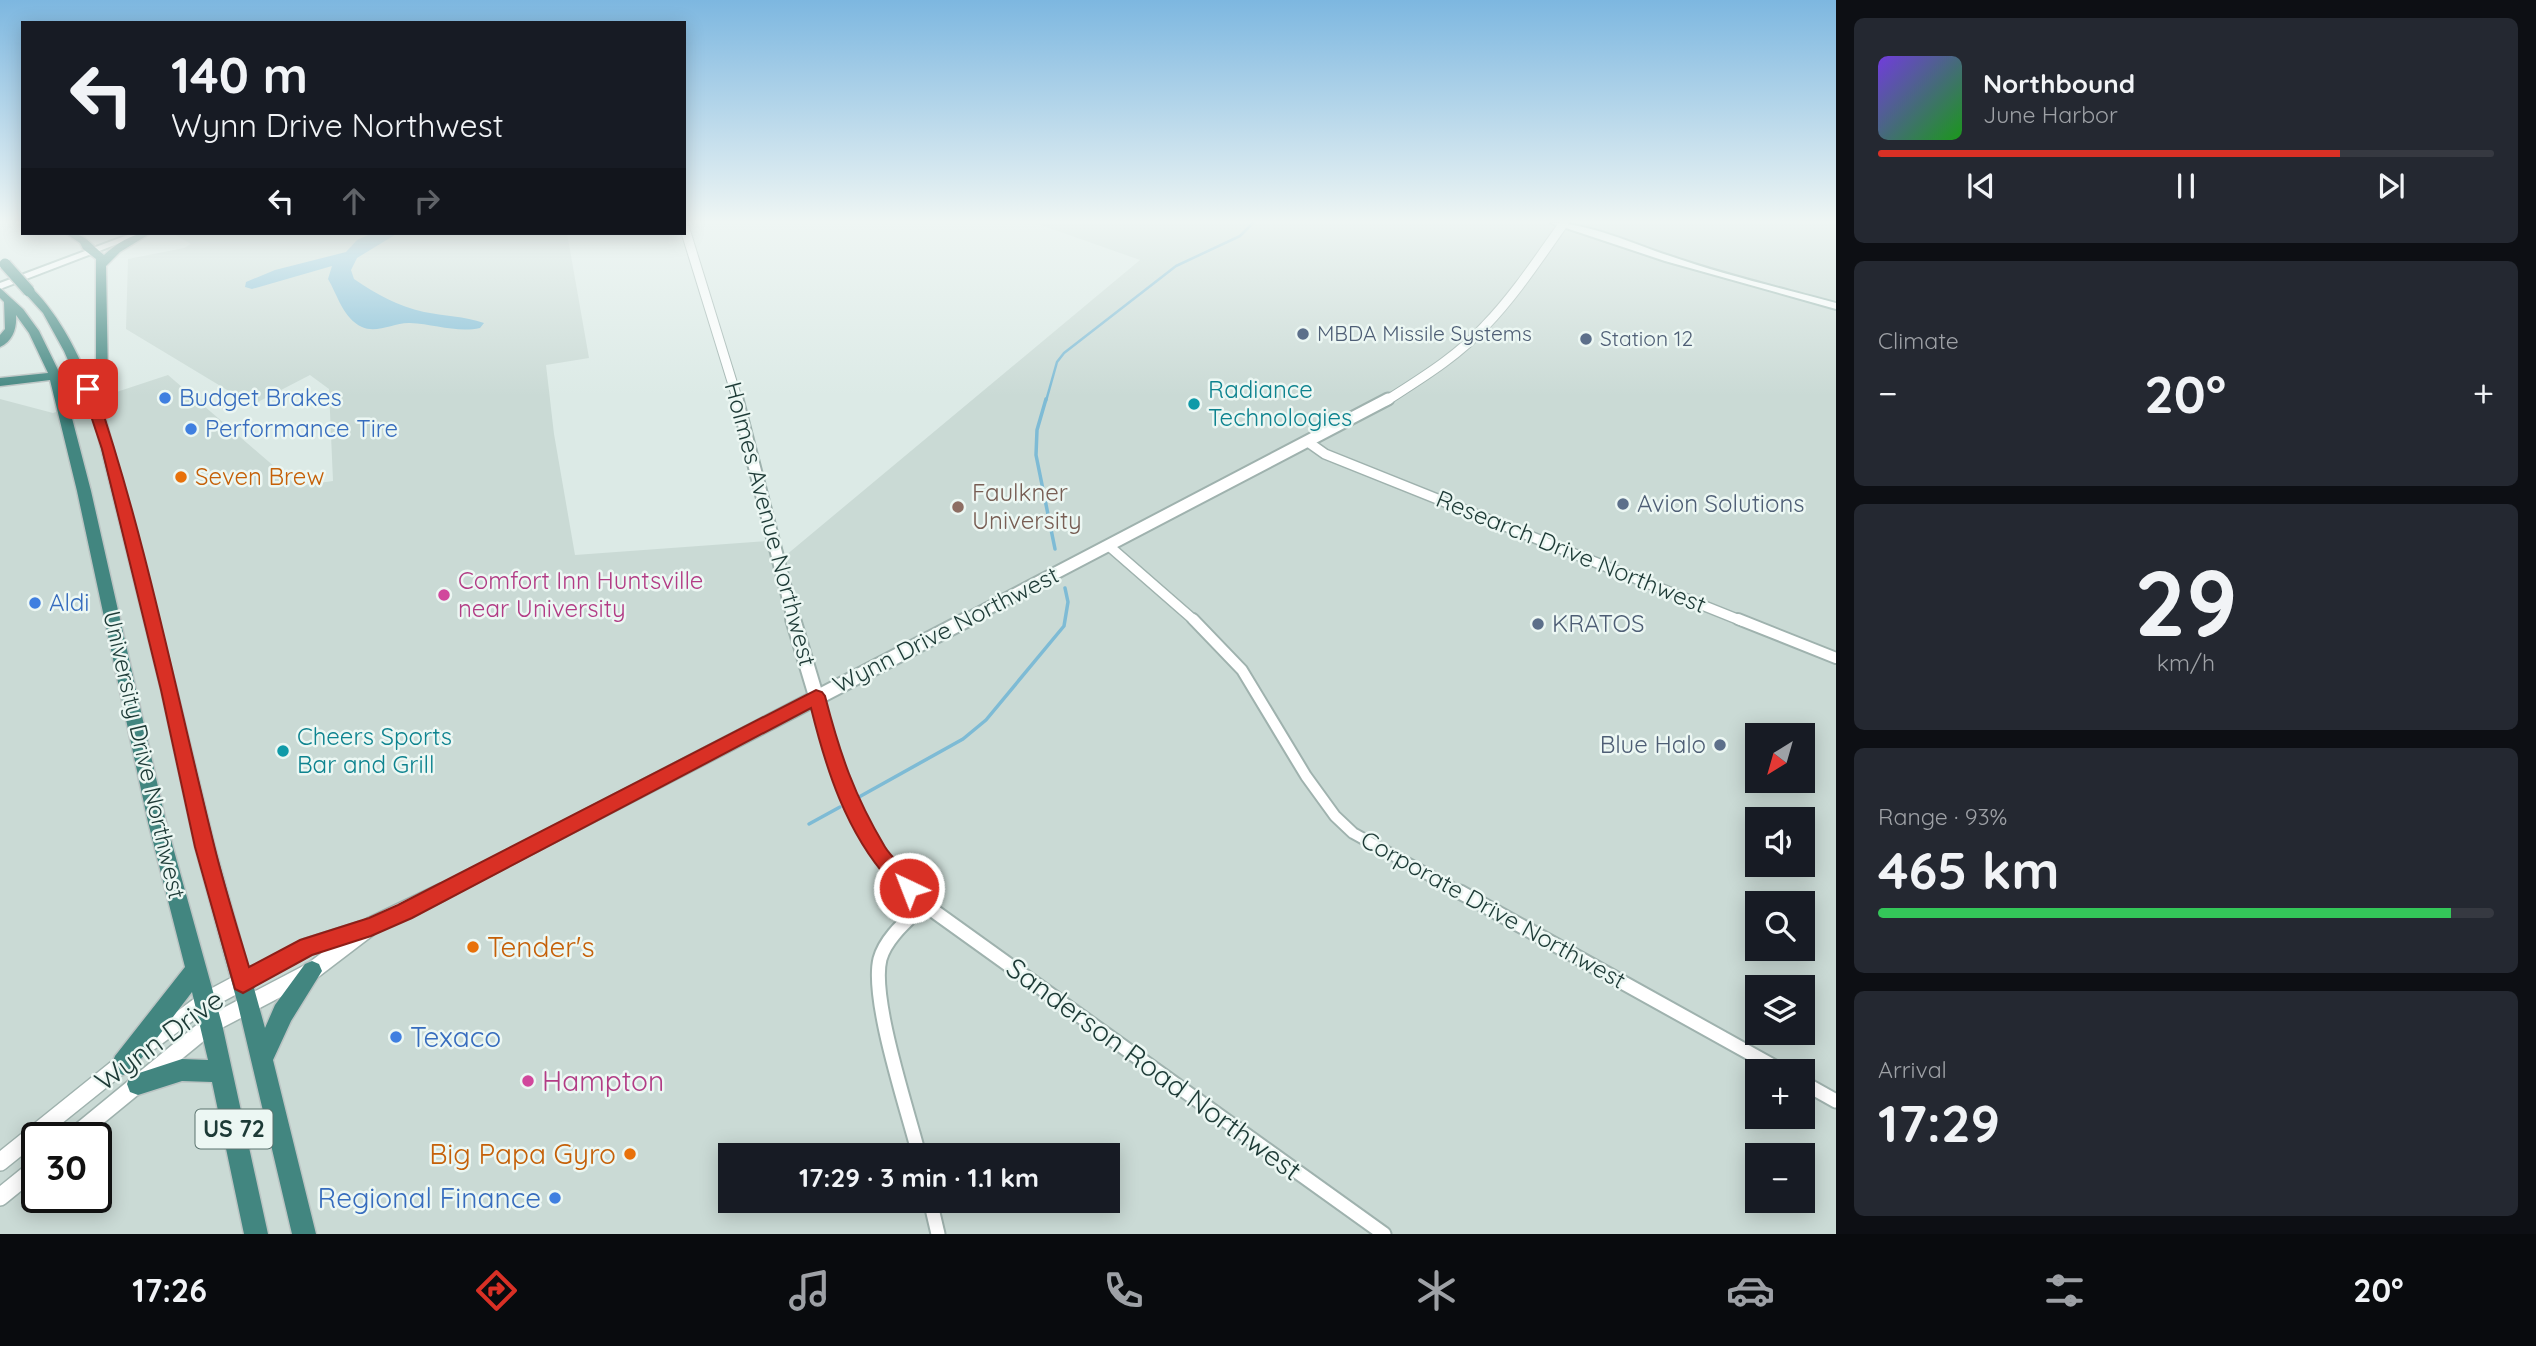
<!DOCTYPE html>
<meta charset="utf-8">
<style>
body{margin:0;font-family:Quicksand,sans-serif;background:#242831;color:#f1f3f6;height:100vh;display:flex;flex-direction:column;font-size:26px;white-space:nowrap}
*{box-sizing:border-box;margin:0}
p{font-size:23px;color:#9ea1a6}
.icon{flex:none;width:38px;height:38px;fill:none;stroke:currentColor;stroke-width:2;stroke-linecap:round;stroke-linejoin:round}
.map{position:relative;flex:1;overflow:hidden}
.sheet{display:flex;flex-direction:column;gap:18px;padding:18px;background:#0d0f14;width:700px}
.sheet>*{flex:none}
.top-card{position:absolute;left:21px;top:21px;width:665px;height:214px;border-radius:0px;box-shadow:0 4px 18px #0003;background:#171b24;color:#f1f3f6;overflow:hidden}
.needle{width:46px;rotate:217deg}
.fabs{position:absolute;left:1745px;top:723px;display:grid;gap:14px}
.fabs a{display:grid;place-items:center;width:70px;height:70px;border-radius:0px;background:#171b24;box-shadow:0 4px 18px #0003;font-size:35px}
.speed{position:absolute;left:21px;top:1122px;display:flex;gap:14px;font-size:35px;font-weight:700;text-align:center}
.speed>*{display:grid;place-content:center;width:91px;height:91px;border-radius:50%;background:#171b24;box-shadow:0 4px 18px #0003;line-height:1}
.speed .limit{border:4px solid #111;border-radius:10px;background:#fff;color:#111}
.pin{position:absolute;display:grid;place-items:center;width:60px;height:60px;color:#fff;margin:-30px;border-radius:14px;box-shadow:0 4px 10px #0006}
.me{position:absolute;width:77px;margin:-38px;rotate:317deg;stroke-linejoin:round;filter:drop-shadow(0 0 5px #0008)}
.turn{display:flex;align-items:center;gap:24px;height:147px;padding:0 35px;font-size:32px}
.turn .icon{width:91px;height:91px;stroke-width:2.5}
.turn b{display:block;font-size:49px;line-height:60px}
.lanes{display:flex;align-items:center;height:66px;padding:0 35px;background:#0003;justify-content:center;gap:35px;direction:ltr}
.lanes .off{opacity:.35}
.big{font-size:52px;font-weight:700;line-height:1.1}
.sheet .card{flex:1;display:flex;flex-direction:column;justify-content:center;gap:10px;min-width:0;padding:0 24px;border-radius:10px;background:#242831}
.sheet .dial{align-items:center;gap:0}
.dial b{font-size:91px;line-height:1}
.song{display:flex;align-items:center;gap:21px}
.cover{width:84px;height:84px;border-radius:10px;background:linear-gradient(135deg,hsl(260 70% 55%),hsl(120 70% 35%))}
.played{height:7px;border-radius:4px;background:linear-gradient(90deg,#d93025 75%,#363941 75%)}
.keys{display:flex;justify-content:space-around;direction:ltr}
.heat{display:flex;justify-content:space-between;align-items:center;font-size:38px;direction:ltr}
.charge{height:10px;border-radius:5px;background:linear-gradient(90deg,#34c759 93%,#363941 0)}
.trip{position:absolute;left:718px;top:1143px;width:402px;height:70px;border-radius:0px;background:#171b24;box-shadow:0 4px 18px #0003;font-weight:700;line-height:70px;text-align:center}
.dock{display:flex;height:112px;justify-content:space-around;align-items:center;background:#090b0e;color:#9ea1a6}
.dock .icon{width:49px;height:49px}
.dock .on{color:#d93025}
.dock b{font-size:32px;color:#f1f3f6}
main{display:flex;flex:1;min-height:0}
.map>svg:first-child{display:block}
.built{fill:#cadad5;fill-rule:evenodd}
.water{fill:#7ebbd5}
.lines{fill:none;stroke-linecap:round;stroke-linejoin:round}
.stream-far1{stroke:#7ebbd5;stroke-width:2.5}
.stream{stroke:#7ebbd5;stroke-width:3.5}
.minor-far2-casing{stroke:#9fb2ae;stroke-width:12}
.minor-far1-casing{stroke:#9fb2ae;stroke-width:14}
.minor-casing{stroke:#9fb2ae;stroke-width:17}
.tertiary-far3-casing{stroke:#9fb2ae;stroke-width:11}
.tertiary-far2-casing{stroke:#9fb2ae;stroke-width:15}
.tertiary-far1-casing{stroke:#9fb2ae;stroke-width:18}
.tertiary-casing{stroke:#9fb2ae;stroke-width:20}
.secondary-casing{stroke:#9ab6b0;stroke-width:4}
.trunk-casing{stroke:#bbc4c3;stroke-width:3}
.minor-far2{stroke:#fff;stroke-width:9}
.minor-far1{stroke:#fff;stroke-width:10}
.minor{stroke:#fff;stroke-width:13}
.tertiary-far3{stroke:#fff;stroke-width:9}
.tertiary-far2{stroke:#fff;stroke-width:11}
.tertiary-far1{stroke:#fff;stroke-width:14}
.tertiary{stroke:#fff;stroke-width:17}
.secondary{fill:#fff;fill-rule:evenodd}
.trunk{fill:#428680;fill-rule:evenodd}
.trunk-bridge-casing{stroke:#bbc4c3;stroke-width:14;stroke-linecap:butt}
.trunk-bridge{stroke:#428680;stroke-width:11}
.route{fill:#d93025;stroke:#8d1f18;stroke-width:2}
.service-dot{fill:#5c6f8a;stroke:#ecf7f3;stroke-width:2.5}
.shop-dot{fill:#3f7fe0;stroke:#ecf7f3;stroke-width:2.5}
.culture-dot{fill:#0f9aa8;stroke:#ecf7f3;stroke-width:2.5}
.food-dot{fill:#e8710a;stroke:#ecf7f3;stroke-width:2.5}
.education-dot{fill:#8d6e63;stroke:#ecf7f3;stroke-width:2.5}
.hotel-dot{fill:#d1479c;stroke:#ecf7f3;stroke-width:2.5}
.labels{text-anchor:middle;stroke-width:5;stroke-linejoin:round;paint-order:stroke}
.far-service-label{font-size:21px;fill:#4e5e75;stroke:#ecf7f3;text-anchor:start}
.shield{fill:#ecf7f3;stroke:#5b736f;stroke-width:2}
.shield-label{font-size:23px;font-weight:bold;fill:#1d3a36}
.culture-label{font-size:24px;fill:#0d838f;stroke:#ecf7f3;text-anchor:start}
.shop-label{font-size:24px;fill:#366cbe;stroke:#ecf7f3;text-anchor:start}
.food-label{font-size:24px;fill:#c56008;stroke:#ecf7f3;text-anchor:start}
.education-label{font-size:24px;fill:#785e54;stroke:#ecf7f3;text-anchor:start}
.service-label{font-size:24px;fill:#4e5e75;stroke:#ecf7f3;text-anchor:start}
.street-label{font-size:24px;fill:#1d3a36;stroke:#ecf7f3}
.hotel-label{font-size:24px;fill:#b23c85;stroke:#ecf7f3;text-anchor:start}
.near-food-label{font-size:28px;fill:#c56008;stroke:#ecf7f3;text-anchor:start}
.near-shop-label{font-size:28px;fill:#366cbe;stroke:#ecf7f3;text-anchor:start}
.near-street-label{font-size:28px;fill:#1d3a36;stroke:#ecf7f3}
.near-hotel-label{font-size:28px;fill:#b23c85;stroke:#ecf7f3;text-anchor:start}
</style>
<main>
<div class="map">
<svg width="1836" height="1234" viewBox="0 0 1836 1234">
<rect width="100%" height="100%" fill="#dceae6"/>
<path class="built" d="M 1035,223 L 1836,223 L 1836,1234 L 0,1234 L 0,399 L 53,413 L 168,375 L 297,486 L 333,481 L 329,389 L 310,375 L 252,405 L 126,329 L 128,259 L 184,248 L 191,244 L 172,233 L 567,233 L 589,358 L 546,365 L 554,434 L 575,555 L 766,541 L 773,566 L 1140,260 ZM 1757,735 L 1802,735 L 1802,780 L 1757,780 ZM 1757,819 L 1802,819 L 1802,864 L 1757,864 ZM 1757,903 L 1802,903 L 1802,948 L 1757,948 ZM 1757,987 L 1802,987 L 1802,1032 L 1757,1032 ZM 1757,1071 L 1802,1071 L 1802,1116 L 1757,1116 ZM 37,1138 L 96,1138 L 96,1197 L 37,1197 ZM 730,1155 L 1108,1155 L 1108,1200 L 730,1200 ZM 1757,1155 L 1802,1155 L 1802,1200 L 1757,1200 Z"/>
<path class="water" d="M 373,233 L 398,233 L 357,258 L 351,270 L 354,279 C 376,294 398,306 424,312 C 444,316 464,316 484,323 L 480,328 C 457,333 434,324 410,323 C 395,322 377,334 362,327 C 343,318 338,296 328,279 L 332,266 L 252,289 L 245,287 L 246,282 L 275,270 L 346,252 L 357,240 Z"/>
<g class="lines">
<path class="stream-far1" d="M 1046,401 L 1057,362 L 1064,353 L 1176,266 L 1240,236 L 1253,223"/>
<g class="stream">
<path d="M 1046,399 L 1037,430 L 1036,455 L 1055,549"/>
<path d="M 859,797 L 963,739 L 986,720 L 1064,626 L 1068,602 L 1065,588"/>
<path d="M 809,824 L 840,807"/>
</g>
<defs>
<g id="minor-far2">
<path d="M 1308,442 L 1325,454 L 1742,621"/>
<path d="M 1109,546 L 1195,621"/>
</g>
<g id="minor-far1">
<path d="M 1193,619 L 1242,670 L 1306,776 L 1335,816 L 1353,833 L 1463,894"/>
<path d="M 1738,619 L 1836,658"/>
<path d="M 816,696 C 836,772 858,837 915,894"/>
</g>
<g id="minor">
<path d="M 913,892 L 924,904 L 1384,1234"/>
<path d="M 1460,892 L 1782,1071"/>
<path d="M 1802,1082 L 1836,1101"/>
<path d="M 919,1155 C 908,1111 870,999 880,959 C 886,937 909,919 924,904"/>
<path d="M 930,1200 L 938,1234"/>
</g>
<g id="tertiary-far3">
<path d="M 684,226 L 738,401"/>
<path d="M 1386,401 C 1420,379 1457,357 1485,326 C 1515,295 1539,258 1564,223"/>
</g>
<g id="tertiary-far2">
<path d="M 737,399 L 794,621"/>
<path d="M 964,621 L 1388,399"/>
</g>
<g id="tertiary-far1">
<path d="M 793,619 L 816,696"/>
<path d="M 439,894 L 968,619"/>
</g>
<g id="tertiary">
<path d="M 150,1042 L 204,1002 L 307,947 L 361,930"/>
<path d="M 72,1138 L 211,1024 L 312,971 L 371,926 L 442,892"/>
<path d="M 0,1162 L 127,1060"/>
<path d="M 0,1197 L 37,1167"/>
</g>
<g id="secondary">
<path d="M 1551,223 C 1589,223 1633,244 1670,256 C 1724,275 1781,288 1836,303 L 1836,309 L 1665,261 Z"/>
<path d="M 133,233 L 146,233 L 0,289 L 0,283 Z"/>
</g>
<g id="trunk">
<path d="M 65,233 C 85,232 90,244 104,255 C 117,243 134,232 151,233 L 120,252 L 106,266 L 108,379 L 100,406 L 106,420 L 177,690 L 215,847 L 265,1028 L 275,1005 L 305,964 L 312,961 L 319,964 L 322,971 L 291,1021 L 273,1060 L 316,1234 L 292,1234 L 238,1005 L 195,847 L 161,690 L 94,420 L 64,351 L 43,313 L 23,291 L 33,289 C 61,318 77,352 93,389 L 96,379 L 96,259 L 83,249 L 80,243 Z"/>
<path d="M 0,288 L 23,309 L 39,331 L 61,376 L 91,491 L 166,822 L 222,1024 L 268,1234 L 244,1234 L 212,1082 L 182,1081 L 138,1095 L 130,1092 L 127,1084 L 130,1076 L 182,1059 L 208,1060 L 192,992 L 131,1072 L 123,1075 L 115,1072 L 112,1064 L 115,1056 L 185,967 L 148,822 L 77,491 L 50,380 L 0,386 L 0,378 L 48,373 L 29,333 L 16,315 C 17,328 13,341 0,347 L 0,335 L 5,329 L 4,302 L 0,298 Z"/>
</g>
</defs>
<use href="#minor-far2" class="minor-far2-casing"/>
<use href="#minor-far1" class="minor-far1-casing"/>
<use href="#minor" class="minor-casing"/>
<use href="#tertiary-far3" class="tertiary-far3-casing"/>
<use href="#tertiary-far2" class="tertiary-far2-casing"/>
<use href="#tertiary-far1" class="tertiary-far1-casing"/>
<use href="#tertiary" class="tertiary-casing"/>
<use href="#secondary" class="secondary-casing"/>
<use href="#trunk" class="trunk-casing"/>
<use href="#minor-far2" class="minor-far2"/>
<use href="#minor-far1" class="minor-far1"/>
<use href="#minor" class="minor"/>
<use href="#tertiary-far3" class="tertiary-far3"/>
<use href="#tertiary-far2" class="tertiary-far2"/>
<use href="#tertiary-far1" class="tertiary-far1"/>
<use href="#tertiary" class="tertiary"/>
<use href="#secondary" class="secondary"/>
<use href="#trunk" class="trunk"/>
<defs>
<path id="trunk-bridge" d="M 5,264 L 29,291"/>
</defs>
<use href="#trunk-bridge" class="trunk-bridge-casing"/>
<use href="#trunk-bridge" class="trunk-bridge"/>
</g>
<linearGradient id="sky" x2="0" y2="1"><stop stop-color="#7db7e0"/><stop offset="0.56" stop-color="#eff6f4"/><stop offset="1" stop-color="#eff6f4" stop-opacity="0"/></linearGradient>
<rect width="1836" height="396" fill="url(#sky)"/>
<path class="route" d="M 88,385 L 95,389 C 146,538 176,693 214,845 C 224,886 237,927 249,967 L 300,940 L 369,918 L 398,905 L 816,690 L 822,692 L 825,696 C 840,754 854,795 885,847 C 894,862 912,872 919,888 L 916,895 L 909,897 C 900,894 895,887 889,880 C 846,832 826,769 811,708 L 412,918 L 371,936 L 312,955 L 243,993 L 235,989 L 195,847 L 161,690 L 102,449 L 82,389 Z"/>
<g class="service-dot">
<circle cx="1303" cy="334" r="7"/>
<circle cx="1586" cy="339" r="7"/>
<circle cx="1623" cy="504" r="7"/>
<circle cx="1538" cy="624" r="7"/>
<circle cx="1720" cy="745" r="7"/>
</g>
<g class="shop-dot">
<circle cx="165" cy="398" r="7"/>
<circle cx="191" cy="429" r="7"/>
<circle cx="35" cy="603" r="7"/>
<circle cx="396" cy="1037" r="7"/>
<circle cx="555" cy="1198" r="7"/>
</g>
<g class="culture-dot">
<circle cx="1194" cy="404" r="7"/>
<circle cx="283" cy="751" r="7"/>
</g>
<g class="food-dot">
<circle cx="181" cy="477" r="7"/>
<circle cx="473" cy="947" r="7"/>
<circle cx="630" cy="1154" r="7"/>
</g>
<circle class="education-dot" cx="958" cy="507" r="7"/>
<g class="hotel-dot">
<circle cx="444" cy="595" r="7"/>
<circle cx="528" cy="1081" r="7"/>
</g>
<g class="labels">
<g class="far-service-label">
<text x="1317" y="341">MBDA Missile Systems</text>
<text x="1600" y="346">Station 12</text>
</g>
<rect class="shield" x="195.5" y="1109.5" width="77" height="39" rx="5"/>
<g class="shield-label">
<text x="234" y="1137">US 72</text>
</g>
<g class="culture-label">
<text x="1208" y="398">Radiance<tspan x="1208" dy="28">Technologies</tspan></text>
<text x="297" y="745">Cheers Sports<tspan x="297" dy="28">Bar and Grill</tspan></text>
</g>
<g class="shop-label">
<text x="179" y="406">Budget Brakes</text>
<text x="205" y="437">Performance Tire</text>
<text x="49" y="611">Aldi</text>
</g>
<g class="food-label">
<text x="195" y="485">Seven Brew</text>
</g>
<g class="education-label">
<text x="972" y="501">Faulkner<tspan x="972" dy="28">University</tspan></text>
</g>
<g class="service-label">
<text x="1637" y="512">Avion Solutions</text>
<text x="1552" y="632">KRATOS</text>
<text x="1706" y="753" text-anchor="end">Blue Halo</text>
</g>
<g class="street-label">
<text transform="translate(770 524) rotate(75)" y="8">Holmes Avenue Northwest</text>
<text transform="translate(1571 552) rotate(22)" y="8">Research Drive Northwest</text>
<text transform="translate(946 630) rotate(-27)" y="8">Wynn Drive Northwest</text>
<text transform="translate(144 755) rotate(77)" y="8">University Drive Northwest</text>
<text transform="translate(1493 910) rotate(29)" y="8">Corporate Drive Northwest</text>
</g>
<g class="hotel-label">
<text x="458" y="589">Comfort Inn Huntsville<tspan x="458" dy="28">near University</tspan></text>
</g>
<g class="near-food-label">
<text x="487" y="957">Tender's</text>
<text x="616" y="1164" text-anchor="end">Big Papa Gyro</text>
</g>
<g class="near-shop-label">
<text x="410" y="1047">Texaco</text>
<text x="541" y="1208" text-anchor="end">Regional Finance</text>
</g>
<g class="near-street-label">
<text transform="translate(159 1040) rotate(-36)" y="10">Wynn Drive</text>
<text transform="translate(1154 1069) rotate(36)" y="10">Sanderson Road Northwest</text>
</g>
<g class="near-hotel-label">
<text x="542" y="1091">Hampton</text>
</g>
</g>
</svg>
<div class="fabs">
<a><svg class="needle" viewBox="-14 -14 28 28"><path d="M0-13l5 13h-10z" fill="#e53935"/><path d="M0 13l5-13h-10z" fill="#9ea1a6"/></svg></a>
<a><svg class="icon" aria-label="sound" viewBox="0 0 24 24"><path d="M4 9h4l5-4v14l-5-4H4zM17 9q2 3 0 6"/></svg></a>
<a><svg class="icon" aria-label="search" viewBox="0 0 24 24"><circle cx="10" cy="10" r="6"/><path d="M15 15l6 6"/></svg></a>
<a><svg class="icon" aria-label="layers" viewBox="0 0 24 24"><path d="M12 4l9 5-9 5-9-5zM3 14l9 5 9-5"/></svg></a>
<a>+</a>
<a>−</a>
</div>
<div class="speed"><div class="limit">30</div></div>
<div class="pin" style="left:88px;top:389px;background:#d93025"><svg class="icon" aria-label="arrive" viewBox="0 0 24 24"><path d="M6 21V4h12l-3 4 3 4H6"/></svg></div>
<svg class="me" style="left:909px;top:888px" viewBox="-20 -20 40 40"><circle r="17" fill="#d93025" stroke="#fff" stroke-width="3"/><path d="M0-11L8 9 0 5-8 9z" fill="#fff"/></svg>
<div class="trip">17:29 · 3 min · 1.1 km</div>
<div class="top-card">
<div class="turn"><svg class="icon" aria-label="left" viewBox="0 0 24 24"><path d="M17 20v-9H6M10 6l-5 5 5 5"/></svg><div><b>140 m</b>Wynn Drive Northwest</div></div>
<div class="lanes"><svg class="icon" aria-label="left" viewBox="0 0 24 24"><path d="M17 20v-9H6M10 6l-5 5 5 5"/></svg><svg class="icon off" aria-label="ahead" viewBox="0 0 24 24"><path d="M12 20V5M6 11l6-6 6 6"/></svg><svg class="icon off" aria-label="right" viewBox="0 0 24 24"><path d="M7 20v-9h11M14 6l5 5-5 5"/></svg></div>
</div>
</div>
<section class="sheet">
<div class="card">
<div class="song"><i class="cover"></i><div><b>Northbound</b><p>June Harbor</p></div></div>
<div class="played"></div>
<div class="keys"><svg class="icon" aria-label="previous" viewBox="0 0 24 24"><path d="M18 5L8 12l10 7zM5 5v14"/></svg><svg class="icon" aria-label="pause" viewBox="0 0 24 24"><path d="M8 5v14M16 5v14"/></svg><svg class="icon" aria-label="next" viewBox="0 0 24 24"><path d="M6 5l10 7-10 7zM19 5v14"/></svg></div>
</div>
<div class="card"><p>Climate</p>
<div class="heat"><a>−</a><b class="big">20°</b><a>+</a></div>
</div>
<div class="card dial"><b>29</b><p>km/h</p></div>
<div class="card"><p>Range · 93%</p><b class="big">465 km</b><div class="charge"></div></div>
<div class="card"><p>Arrival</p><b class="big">17:29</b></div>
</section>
</main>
<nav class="dock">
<b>17:26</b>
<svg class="icon on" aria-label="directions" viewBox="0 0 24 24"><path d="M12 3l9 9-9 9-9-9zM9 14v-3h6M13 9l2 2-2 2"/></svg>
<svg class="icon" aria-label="music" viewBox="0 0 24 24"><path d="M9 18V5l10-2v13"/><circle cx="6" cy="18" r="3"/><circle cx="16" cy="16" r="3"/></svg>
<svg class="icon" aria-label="phone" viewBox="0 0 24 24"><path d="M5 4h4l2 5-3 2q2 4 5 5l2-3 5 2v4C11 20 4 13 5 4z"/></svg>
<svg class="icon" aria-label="climate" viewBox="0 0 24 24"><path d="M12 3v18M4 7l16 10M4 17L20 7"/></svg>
<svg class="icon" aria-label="car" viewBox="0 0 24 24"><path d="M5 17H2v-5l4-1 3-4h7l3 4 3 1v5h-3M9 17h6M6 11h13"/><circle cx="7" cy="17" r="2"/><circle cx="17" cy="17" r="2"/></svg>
<svg class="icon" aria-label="filters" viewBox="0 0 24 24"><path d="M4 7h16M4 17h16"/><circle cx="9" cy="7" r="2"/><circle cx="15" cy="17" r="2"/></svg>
<b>20°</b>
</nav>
